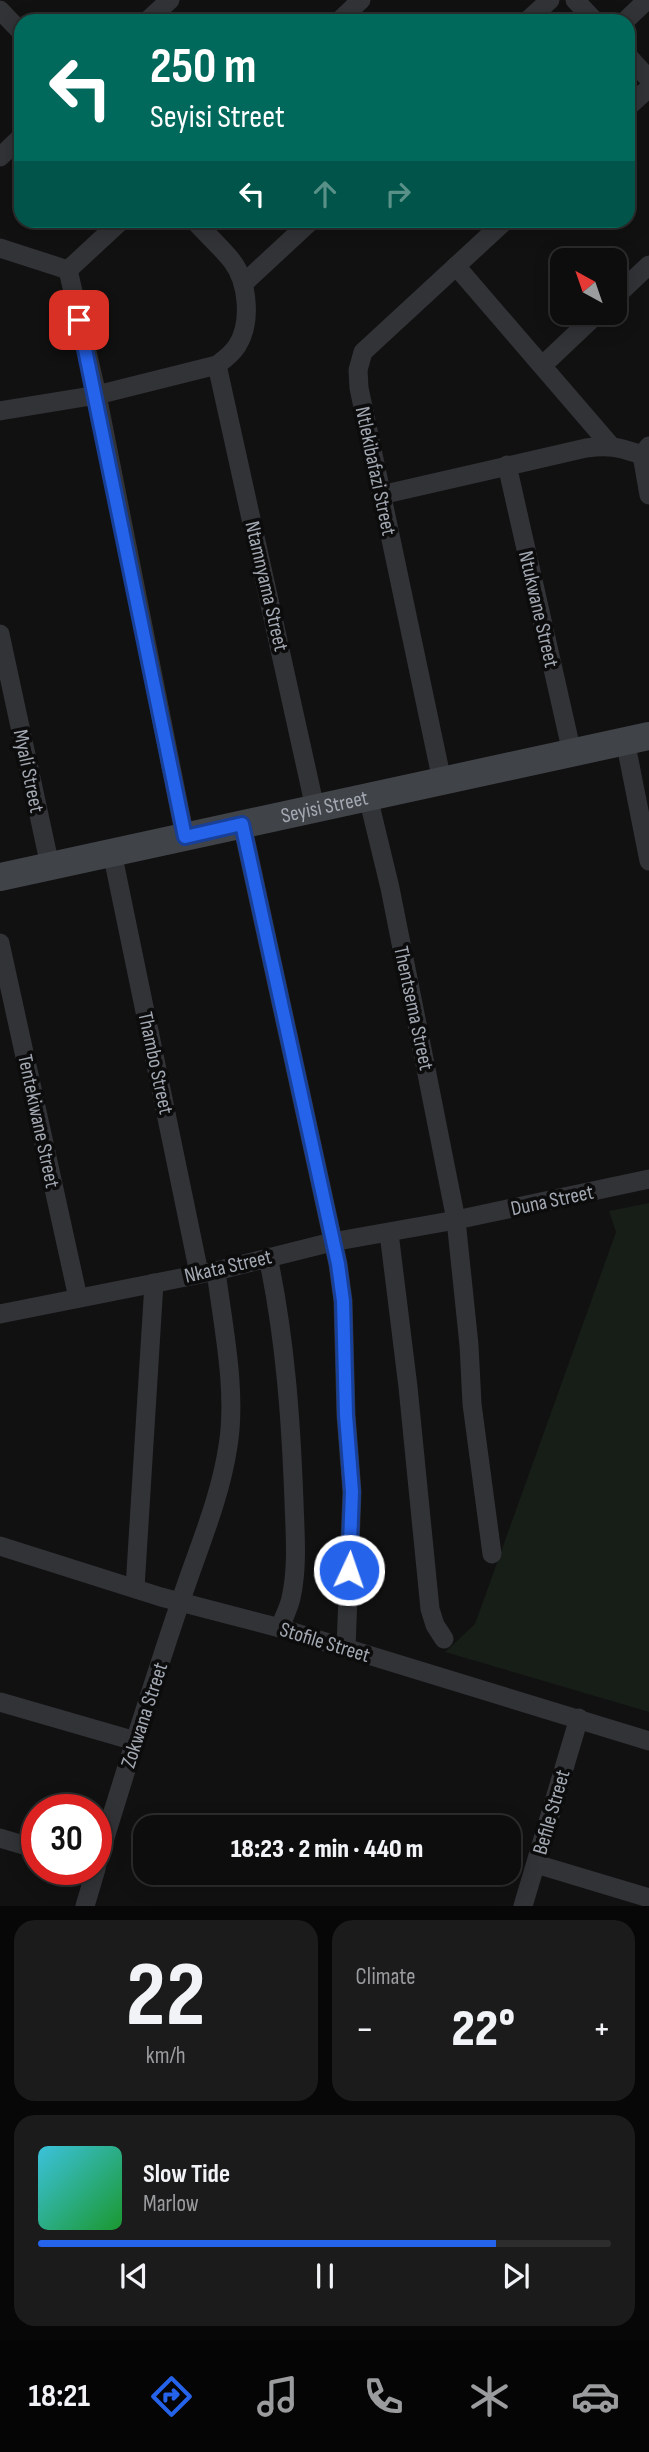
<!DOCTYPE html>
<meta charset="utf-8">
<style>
body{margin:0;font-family:"Sofia Sans Condensed",sans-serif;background:#1b1b1c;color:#f1f3f6;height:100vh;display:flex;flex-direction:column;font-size:26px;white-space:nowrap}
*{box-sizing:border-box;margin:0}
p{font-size:23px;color:#9a9c9e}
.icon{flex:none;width:38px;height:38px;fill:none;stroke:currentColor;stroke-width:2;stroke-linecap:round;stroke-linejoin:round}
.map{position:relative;height:1906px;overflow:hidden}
.panel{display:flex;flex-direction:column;gap:14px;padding:14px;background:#070708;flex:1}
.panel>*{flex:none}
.hud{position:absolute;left:14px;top:14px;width:621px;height:214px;border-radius:21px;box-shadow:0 4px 18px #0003,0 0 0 2px #2d2d2e;background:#00695c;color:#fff;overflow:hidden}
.needle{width:46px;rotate:320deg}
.tools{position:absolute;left:550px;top:248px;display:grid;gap:14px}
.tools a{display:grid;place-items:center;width:77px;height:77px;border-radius:14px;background:#0d0d0e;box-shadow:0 4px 18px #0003,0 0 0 2px #2d2d2e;font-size:35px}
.speed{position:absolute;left:21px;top:1794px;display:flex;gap:14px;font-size:35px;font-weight:700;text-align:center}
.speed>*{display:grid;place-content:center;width:91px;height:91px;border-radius:50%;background:#0d0d0e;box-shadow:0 4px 18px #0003,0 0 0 2px #2d2d2e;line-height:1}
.speed .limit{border:10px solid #d22;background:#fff;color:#111}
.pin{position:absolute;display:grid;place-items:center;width:60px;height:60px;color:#fff;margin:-30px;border-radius:14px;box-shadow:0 4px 10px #0006}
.me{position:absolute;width:77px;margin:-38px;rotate:3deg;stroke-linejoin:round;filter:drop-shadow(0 0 5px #0008)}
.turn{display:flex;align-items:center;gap:24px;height:147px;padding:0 21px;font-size:32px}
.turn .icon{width:91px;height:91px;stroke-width:2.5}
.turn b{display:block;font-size:49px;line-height:60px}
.lanes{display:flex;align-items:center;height:66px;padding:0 21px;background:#0003;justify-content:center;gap:35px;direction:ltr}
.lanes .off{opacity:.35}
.big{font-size:52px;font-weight:800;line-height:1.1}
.panel .card{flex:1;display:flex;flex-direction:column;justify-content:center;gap:10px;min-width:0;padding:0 24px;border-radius:21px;background:#1b1b1c}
.panel .dial{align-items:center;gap:0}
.dial b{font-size:91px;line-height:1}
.song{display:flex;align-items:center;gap:21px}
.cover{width:84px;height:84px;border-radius:10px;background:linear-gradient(135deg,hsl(190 70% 55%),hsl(130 70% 35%))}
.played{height:7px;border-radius:4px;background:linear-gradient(90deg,#2563eb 80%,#2d2d2e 80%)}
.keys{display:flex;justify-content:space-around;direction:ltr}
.heat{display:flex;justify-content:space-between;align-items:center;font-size:38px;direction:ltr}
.panel .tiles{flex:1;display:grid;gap:14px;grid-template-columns:1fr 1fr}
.card:last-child{grid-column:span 2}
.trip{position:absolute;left:133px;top:1815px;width:388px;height:70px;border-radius:21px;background:#0d0d0e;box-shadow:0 4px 18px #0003,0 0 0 2px #2d2d2e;font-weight:800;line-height:70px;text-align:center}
.tabs{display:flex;height:112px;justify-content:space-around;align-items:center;background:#050506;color:#9a9c9e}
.tabs .icon{width:49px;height:49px}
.tabs .active{color:#2563eb}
.tabs b{font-size:32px;color:#f1f3f6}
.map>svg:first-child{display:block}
.grass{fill:#171d17}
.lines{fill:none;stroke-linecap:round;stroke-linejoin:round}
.street{stroke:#323337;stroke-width:19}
.secondary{stroke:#404347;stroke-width:28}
.route-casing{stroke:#184099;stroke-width:18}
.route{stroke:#2563eb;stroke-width:12}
.labels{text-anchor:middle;stroke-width:7;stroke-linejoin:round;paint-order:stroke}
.street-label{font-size:21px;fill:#a3a9b3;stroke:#0c0c0d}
</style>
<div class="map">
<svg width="649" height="1906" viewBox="0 0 649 1906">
<rect width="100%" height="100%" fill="#111112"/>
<path class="grass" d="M 649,1203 L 649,1712 L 445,1652 L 475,1624 L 616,1232 L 609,1211 Z"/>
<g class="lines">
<g class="street">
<path d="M 575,0 L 595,21"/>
<path d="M 0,10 L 21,32"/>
<path d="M 147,21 L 170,0"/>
<path d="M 339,21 L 361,0"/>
<path d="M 527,21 L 550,0"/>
<path d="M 625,21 L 647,0"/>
<path d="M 628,56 L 649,79"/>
<path d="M 628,107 L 649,88"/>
<path d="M 0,157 L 21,137"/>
<path d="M 0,248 L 68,270"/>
<path d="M 456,266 L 611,446"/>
<path d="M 68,270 L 97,395 L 185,837"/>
<path d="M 68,270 L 122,220"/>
<path d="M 243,284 L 312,220"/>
<path d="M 614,298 L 649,265"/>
<path d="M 217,365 L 315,808"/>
<path d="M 543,365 L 598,313"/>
<path d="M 0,411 L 97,395 L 217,365 C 225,359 232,354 237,346 C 252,323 248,282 232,261 C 221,247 206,234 194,220"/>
<path d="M 649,446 L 642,455 L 649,495"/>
<path d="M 507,465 L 572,753"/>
<path d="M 381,495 L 586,448 C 615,444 622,449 649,457"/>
<path d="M 0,634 L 50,866"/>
<path d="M 625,740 L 649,861"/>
<path d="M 442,781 L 359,388 L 358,370 L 363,352 L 506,220"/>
<path d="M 368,797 L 390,888 L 456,1220 L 469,1345 L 472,1404 L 492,1554"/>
<path d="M 242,824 L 338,1264 L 343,1301 L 346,1415 L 352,1492 L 346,1648"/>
<path d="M 112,852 L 199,1273"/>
<path d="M 0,943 L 78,1298"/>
<path d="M 389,1233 L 408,1387 L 430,1609 L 435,1625 L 444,1639"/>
<path d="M 268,1257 C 285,1337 291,1419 294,1502 C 295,1533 298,1567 291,1598 C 289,1608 283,1618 280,1628"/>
<path d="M 0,1314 L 216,1271 L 332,1242 L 456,1220 L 649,1179"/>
<path d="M 0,1546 L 161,1597 L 280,1628 L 649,1741"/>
<path d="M 135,1588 L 154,1283"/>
<path d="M 0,1702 L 135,1741"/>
<path d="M 0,1838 L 37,1849"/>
<path d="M 536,1864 L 649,1898"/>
<path d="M 96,1867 C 123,1779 150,1691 180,1603 C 197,1551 220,1500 228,1446 C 237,1391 223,1326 216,1271"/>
<path d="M 85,1906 L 96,1869"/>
<path d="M 523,1906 L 579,1718"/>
</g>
<path class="secondary" id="s1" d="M 0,877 L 649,736"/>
</g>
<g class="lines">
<defs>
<path id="route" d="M 79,320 L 185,837 L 242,824 L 338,1264 L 343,1301 L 346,1415 L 352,1492 L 349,1570"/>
</defs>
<use href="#route" class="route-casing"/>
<use href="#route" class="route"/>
</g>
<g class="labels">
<g class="street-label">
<text transform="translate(376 471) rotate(78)" y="7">Ntlekibafazi Street</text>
<text transform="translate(267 586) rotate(77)" y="7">Ntamnyama Street</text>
<text transform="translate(539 609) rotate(77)" y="7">Ntukwane Street</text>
<text transform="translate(29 771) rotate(78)" y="7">Myali Street</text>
<text dy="7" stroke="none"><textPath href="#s1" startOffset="332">Seyisi Street</textPath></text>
<text transform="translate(414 1008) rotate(78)" y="7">Thentsema Street</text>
<text transform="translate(156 1063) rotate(78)" y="7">Thambo Street</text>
<text transform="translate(39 1121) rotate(78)" y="7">Tentekiwane Street</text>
<text transform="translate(552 1200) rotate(-12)" y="7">Duna Street</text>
<text transform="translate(228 1266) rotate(-13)" y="7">Nkata Street</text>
<text transform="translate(325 1642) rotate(17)" y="7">Stofile Street</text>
<text transform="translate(144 1715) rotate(-72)" y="7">Zokwana Street</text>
<text transform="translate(551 1812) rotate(-74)" y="7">Befile Street</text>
</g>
</g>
</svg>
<div class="tools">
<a><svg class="needle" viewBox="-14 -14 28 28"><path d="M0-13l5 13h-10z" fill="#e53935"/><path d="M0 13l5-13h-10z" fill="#9a9c9e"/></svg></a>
</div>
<div class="speed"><div class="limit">30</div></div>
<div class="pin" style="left:79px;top:320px;background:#d93025"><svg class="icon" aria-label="arrive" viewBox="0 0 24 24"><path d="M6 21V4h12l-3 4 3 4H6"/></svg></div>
<svg class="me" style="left:349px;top:1570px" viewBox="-20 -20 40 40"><circle r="17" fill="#2563eb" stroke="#fff" stroke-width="3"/><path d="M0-11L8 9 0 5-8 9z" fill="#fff"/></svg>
<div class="trip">18:23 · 2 min · 440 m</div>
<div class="hud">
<div class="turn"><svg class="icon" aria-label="left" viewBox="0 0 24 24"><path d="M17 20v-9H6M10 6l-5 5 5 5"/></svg><div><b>250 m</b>Seyisi Street</div></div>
<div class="lanes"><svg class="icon" aria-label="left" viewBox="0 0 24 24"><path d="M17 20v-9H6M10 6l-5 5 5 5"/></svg><svg class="icon off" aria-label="ahead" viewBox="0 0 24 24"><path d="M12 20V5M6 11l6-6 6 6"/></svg><svg class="icon off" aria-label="right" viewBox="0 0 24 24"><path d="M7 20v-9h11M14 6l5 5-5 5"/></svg></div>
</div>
</div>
<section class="panel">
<div class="tiles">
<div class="card dial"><b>22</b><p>km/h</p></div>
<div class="card"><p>Climate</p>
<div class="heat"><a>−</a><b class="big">22°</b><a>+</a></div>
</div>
<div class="card">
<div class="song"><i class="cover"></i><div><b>Slow Tide</b><p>Marlow</p></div></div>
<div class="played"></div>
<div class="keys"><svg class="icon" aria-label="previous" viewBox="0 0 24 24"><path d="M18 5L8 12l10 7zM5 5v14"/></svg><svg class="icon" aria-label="pause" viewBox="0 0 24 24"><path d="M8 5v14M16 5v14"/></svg><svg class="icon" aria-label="next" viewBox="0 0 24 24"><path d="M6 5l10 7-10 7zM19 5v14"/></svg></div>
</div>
</div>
</section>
<nav class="tabs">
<b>18:21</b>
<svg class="icon active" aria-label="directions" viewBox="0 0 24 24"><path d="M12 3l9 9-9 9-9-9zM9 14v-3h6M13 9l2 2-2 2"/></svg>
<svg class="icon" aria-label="music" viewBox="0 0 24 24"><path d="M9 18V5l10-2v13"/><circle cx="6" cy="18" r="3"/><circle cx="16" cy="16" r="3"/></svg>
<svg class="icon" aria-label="phone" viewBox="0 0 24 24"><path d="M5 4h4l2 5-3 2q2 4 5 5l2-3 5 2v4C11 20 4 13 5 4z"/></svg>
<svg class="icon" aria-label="climate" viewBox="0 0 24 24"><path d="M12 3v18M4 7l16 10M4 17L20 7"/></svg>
<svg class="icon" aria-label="car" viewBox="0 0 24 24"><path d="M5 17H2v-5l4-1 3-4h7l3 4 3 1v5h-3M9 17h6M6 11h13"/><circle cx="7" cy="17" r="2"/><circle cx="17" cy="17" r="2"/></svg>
</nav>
